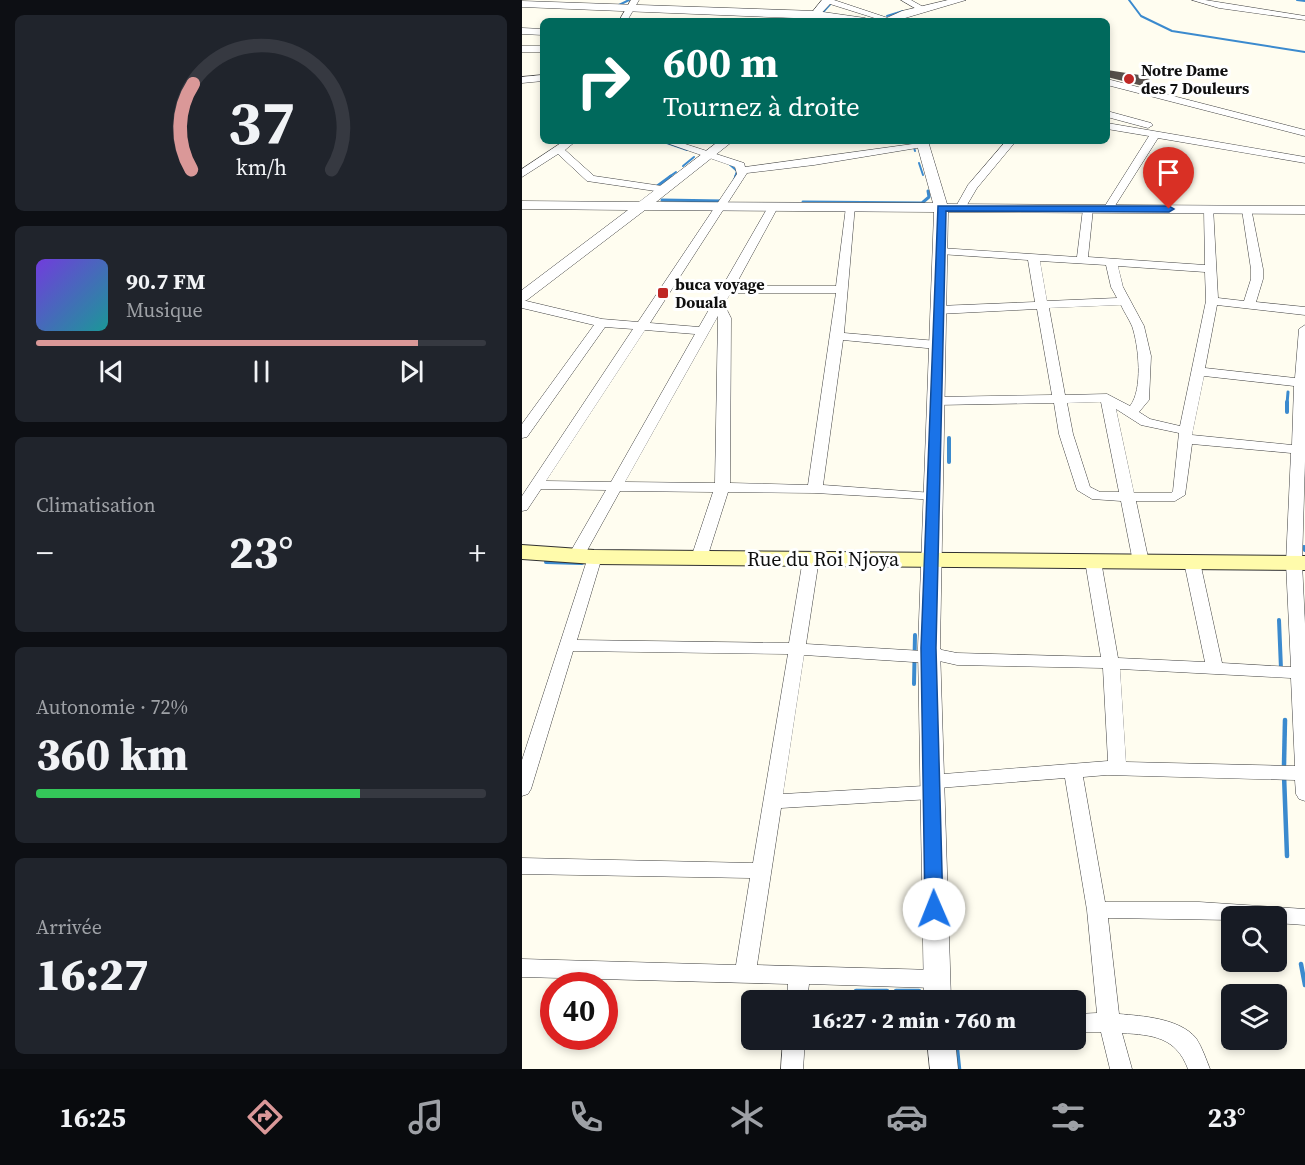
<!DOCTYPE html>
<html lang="fr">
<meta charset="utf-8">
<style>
body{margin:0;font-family:"Source Serif 4",serif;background:#20242c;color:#f1f3f6;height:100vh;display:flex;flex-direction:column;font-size:22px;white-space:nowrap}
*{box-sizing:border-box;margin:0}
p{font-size:20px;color:#9ea1a6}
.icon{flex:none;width:33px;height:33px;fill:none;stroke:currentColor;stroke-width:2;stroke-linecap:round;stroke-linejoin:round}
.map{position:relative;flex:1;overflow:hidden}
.details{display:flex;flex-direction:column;gap:15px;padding:15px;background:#0d0f14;width:522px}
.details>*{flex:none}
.hud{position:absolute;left:18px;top:18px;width:570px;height:126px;border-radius:9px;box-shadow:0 3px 9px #0003;background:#00695c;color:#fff;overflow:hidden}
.buttons{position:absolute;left:699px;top:906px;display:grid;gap:12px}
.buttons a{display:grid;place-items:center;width:66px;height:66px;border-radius:9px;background:#171b24;box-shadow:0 3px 9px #0003;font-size:30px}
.speed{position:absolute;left:18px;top:972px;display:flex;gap:12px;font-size:30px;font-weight:700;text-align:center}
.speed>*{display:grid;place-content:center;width:78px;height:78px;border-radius:50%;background:#171b24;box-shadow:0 3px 9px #0003;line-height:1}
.speed .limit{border:9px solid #d22;background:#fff;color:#111}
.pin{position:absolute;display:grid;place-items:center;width:51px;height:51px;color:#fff;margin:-62px -26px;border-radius:50% 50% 50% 0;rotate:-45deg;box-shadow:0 0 6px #0007}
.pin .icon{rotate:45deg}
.me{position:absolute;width:66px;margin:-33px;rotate:359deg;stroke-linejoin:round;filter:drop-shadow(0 0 4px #0008)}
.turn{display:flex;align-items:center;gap:21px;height:126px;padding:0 24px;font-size:27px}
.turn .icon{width:78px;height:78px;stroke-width:2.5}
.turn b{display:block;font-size:42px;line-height:51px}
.big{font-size:45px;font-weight:800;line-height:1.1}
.details .card{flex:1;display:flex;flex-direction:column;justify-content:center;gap:9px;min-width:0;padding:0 21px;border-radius:9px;background:#20242c}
.details .dial{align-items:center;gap:0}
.dial svg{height:156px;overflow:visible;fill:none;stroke:#363941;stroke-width:7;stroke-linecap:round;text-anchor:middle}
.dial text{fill:#f1f3f6;stroke:none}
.song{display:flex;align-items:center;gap:18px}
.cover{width:72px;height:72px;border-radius:9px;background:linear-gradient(135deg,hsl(260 70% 55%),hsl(180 70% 35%))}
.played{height:6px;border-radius:3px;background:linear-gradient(90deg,#da9898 85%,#363941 85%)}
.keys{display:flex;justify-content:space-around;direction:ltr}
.heat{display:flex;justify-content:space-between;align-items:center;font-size:33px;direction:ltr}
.charge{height:9px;border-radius:4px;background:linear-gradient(90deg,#34c759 72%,#363941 0)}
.trip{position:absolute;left:219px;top:990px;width:345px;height:60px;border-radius:9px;background:#171b24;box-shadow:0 3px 9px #0003;font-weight:800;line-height:60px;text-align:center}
.menu{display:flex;height:96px;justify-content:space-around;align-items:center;background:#090b0e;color:#9ea1a6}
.menu .icon{width:42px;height:42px}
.menu .current{color:#da9898}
.menu b{font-size:27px;color:#f1f3f6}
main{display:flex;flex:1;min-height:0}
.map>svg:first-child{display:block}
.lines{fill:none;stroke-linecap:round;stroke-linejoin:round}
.stream-far3{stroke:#3b8ace;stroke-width:2}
.stream-far2{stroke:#3b8ace;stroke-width:3}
.stream-far1{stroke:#3b8ace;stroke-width:4}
.stream{stroke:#3b8ace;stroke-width:4.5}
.building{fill:#57504b}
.minor-casing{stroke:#424242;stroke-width:1}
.tertiary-casing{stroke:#424242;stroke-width:1}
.secondary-casing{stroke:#313131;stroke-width:2}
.minor{fill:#fff;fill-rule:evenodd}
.tertiary{fill:#fff;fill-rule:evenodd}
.secondary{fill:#fffbab;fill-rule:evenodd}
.route{fill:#1a73e8;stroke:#114b97;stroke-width:1.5}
.poi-dot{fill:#bf2826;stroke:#fff;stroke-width:2}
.labels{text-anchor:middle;stroke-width:6;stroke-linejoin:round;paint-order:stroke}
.far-poi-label{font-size:16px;font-weight:bold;fill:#0f0f0f;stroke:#fff;text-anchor:start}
.street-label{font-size:20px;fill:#0f0f0f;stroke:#fff}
</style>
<main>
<section class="details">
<div class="card dial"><svg viewBox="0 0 100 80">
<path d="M14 69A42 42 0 1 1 86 69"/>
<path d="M14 69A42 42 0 0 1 15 25" stroke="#da9898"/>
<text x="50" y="56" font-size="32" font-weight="700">37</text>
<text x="50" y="72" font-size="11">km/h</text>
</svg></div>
<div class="card">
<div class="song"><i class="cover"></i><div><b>90.7 FM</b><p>Musique</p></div></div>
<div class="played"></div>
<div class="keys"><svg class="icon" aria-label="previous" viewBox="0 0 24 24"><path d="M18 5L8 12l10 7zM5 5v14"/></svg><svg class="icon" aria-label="pause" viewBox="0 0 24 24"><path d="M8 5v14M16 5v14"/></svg><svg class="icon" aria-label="next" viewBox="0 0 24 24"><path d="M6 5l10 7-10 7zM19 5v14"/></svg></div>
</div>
<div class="card"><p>Climatisation</p>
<div class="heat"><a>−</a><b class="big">23°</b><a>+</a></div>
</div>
<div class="card"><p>Autonomie · 72%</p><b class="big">360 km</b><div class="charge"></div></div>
<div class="card"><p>Arrivée</p><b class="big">16:27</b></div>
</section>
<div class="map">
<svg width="783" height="1069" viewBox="0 0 783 1069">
<rect width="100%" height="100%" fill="#fffdf0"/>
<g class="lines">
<g class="stream-far3">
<path d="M 607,0 L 619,16 L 650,31 L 783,52"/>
<path d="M 775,0 L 783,1"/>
<path d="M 97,5 L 107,0"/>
<path d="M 365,16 L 381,11"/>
<path d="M 293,21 L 312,0"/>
<path d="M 139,141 L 165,150"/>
<path d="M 390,141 L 393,151"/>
<path d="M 206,163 L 215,171 L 213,177"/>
<path d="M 397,163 L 401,175"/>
<path d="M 161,166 L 172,157"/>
<path d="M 147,177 L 154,172"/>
</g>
<g class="stream-far2">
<path d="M 212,181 L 214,176"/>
<path d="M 134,187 L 149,176"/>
<path d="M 140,200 L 201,201"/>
<path d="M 281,202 L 400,203 L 407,197 L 406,191"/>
<path d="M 765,404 L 766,392"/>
</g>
<g class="stream-far1">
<path d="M 765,412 L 765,402"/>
<path d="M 427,438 L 427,462"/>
<path d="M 782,547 L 783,550"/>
<path d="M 24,562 L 60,563"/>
<path d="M 757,620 L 759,669"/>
<path d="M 392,684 L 393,635"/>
</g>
<g class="stream">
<path d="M 762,765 L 763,720"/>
<path d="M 762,775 L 765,856"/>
<path d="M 779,964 L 783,985"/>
<path d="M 334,991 L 365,991"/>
<path d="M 374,991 L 397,991 L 397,1000"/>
<path d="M 434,1040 L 437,1069"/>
</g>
</g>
<path class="building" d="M 585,70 L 624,76 L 630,77 L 621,86 L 585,77 Z"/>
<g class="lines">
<defs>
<g id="minor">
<path d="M 109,0 L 117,0 L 105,21 L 97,21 Z"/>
<path d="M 300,0 L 312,0 L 375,21 L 362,21 L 308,4 L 292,21 L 283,21 Z"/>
<path d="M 379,0 L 389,0 L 405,9 L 398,11 Z"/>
<path d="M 670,0 L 683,0 L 783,16 L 783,20 L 697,8 Z"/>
<path d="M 0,28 L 21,29 L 21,35 L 0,34 Z"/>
<rect x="0" y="46" width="21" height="6"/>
<path d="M 21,75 L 21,81 L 0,83 L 0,77 Z"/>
<path d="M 585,79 L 783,130 L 783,136 L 585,85 Z"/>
<path d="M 585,111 L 629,123 L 631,125 L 626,128 L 585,117 Z"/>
<path d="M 585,123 L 783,157 L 783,163 L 636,138 L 591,209 L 586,212 L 581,209 L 627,136 L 585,129 Z"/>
<path d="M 42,141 L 54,141 L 43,150 L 72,176 L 140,186 L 145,189 L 140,192 L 65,181 L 36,154 L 0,177 L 0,169 Z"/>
<path d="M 139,141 L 154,141 L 222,163 L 223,167 L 405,142 L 405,146 L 401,147 L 292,165 L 225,173 L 128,323 L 177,327 L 246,207 L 251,204 L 256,207 L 213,286 L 314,286 L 324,207 L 329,204 L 333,205 L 322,333 L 415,341 L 421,345 L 415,349 L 321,340 L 301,485 L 411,493 L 416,494 L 418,497 L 416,500 L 293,493 L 206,492 L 185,558 L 177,563 L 169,558 L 191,492 L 98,491 L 62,556 L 54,561 L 46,556 L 84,490 L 19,489 L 5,510 L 0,511 L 0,496 L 111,329 L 83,327 L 5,437 L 0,438 L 0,424 L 72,325 L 0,308 L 0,300 L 80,319 L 116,322 L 215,174 L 213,167 ZM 209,293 L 314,293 L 286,485 L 208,483 L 209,318 L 202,304 ZM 196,316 L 193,483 L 103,482 ZM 123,330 L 173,334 L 89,482 L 24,481 Z"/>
<path d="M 484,141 L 494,141 L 455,188 L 442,210 L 434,210 L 433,208 L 446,185 Z"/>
<path d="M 566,206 L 571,209 L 566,257 L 683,265 L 682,209 L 687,206 L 691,207 L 696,298 L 722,301 L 729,279 L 729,269 L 720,210 L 721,208 L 729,208 L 741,269 L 741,279 L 734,302 L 783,307 L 783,315 L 695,305 L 683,368 L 773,378 L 777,329 L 783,325 L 783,461 L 780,563 L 783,624 L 783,801 L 777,799 L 774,794 L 773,780 L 585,775 L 561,777 L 583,902 L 677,902 L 783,909 L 783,925 L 754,923 L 754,916 L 710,916 L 710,920 L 586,918 L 597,1014 C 620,1016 657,1018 674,1038 C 680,1047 684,1059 688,1069 L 666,1069 C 654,1037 631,1035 600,1033 L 610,1069 L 588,1069 L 579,1032 L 554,1032 L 554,1014 L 575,1013 L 565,910 L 543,778 L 416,788 L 418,792 L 415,797 L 409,799 L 259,808 L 235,965 L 413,970 L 420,973 L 423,979 L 420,985 L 413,988 L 287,984 L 285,1000 L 265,1000 L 266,984 L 0,977 L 0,959 L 214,965 L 228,878 L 0,874 L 0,858 L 231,863 L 266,654 L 51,651 L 9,789 L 6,794 L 0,796 L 0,760 L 67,554 L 77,554 L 80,557 L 55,640 L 267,643 L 281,559 L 289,554 L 297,559 L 284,644 L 401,651 L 399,648 L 401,644 L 407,642 L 420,650 L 435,653 L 579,657 L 563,561 L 571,556 L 579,561 L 596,658 L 683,662 L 662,562 L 670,557 L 678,562 L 700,663 L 769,667 L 764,563 L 769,453 L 670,444 L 663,495 L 653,501 L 614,501 L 627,562 L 619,567 L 611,562 L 599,501 L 570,499 L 555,490 L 537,434 L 532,403 L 414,405 L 407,401 L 414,397 L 530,395 L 515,309 L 416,314 L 410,310 L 416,306 L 513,302 L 506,260 L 418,254 L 412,251 L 418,248 L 555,257 L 561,209 ZM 518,261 L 584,265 L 589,287 L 595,298 L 525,301 ZM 596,266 L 683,272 L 684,301 L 658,426 L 628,419 L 617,412 L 627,400 L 629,356 L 622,326 L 601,287 ZM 599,305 C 602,312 607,319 610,326 C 617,346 621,390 608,406 L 585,394 L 543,395 L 527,308 ZM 682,376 L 772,386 L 770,445 L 670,435 ZM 579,402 L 597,492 L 578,492 L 568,487 L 551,434 L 545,403 ZM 594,409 L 619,425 L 657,433 L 651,491 L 649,493 L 612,493 ZM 282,655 L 407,663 L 413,660 L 435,665 L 581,668 L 586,761 L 409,775 L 403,777 L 400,782 L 402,786 L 261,794 ZM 598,669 L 769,678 L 773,766 L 604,762 Z"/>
<path d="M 261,1040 L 283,1040 L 281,1069 L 259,1069 Z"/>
</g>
<g id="tertiary">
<path d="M 426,0 L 444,0 L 373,21 L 358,21 L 380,11 Z"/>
<path d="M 0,1 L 294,11 L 343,18 L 348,21 L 0,7 Z"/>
<path d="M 197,141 L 211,141 L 134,202 L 411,203 L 394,141 L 406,141 L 425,204 L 783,206 L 783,214 L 426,212 L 418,648 L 429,1000 L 402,1000 L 396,648 L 412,212 L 123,210 L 5,300 L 0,302 L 0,290 L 106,210 L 0,209 L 0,201 L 117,202 Z"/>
<path d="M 405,1040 L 433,1040 L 436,1069 L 408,1069 Z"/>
</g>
<path id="secondary" d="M 0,545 L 72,550 L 783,556 L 783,570 L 72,564 L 0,559 Z"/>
</defs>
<use href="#minor" class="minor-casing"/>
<use href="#tertiary" class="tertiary-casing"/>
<use href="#secondary" class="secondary-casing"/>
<use href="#minor" class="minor"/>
<use href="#tertiary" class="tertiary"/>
<use href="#secondary" class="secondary"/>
</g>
<path class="route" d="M 416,206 L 647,206 L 652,209 L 647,212 L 424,211 L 414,648 L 421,909 L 418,914 L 412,916 L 405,914 L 403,909 L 399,648 Z"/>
<g class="poi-dot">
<circle cx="607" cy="79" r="6"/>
<rect x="135" y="287" width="12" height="12" rx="3"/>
</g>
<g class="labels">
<g class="far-poi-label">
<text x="619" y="76">Notre Dame<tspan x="619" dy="18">des 7 Douleurs</tspan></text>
<text x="153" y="290">buca voyage<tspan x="153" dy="18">Douala</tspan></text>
</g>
<g class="street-label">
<text x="301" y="566">Rue du Roi Njoya</text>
</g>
</g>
</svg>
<div class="buttons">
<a><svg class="icon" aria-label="search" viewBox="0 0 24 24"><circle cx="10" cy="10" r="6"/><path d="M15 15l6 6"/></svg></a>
<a><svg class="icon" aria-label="layers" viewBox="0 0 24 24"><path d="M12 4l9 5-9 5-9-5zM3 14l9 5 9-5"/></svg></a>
</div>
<div class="speed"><div class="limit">40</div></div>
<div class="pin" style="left:647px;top:209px;background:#d93025"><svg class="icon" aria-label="arrive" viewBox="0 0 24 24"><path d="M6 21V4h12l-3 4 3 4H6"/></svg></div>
<svg class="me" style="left:412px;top:909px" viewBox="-20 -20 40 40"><circle r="19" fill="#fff"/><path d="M0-13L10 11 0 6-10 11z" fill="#1a73e8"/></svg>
<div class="trip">16:27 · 2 min · 760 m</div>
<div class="hud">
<div class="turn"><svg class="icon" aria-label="right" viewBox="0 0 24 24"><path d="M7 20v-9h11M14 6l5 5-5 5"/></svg><div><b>600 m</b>Tournez à droite</div></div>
</div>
</div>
</main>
<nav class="menu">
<b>16:25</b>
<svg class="icon current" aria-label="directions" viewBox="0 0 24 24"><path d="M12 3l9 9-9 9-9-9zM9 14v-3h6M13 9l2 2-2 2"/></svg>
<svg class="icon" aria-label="music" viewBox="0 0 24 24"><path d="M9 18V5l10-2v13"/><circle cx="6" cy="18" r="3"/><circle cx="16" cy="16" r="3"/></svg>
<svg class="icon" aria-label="phone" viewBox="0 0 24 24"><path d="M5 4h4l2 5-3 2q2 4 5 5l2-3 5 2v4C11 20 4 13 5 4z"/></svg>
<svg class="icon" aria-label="climate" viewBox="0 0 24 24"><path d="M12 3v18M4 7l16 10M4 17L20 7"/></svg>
<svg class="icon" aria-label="car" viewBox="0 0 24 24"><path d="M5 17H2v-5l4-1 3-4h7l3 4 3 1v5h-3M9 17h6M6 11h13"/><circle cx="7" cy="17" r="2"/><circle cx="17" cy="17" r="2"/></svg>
<svg class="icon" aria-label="filters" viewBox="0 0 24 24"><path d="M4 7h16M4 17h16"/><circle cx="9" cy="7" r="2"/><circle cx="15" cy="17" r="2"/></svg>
<b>23°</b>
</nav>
